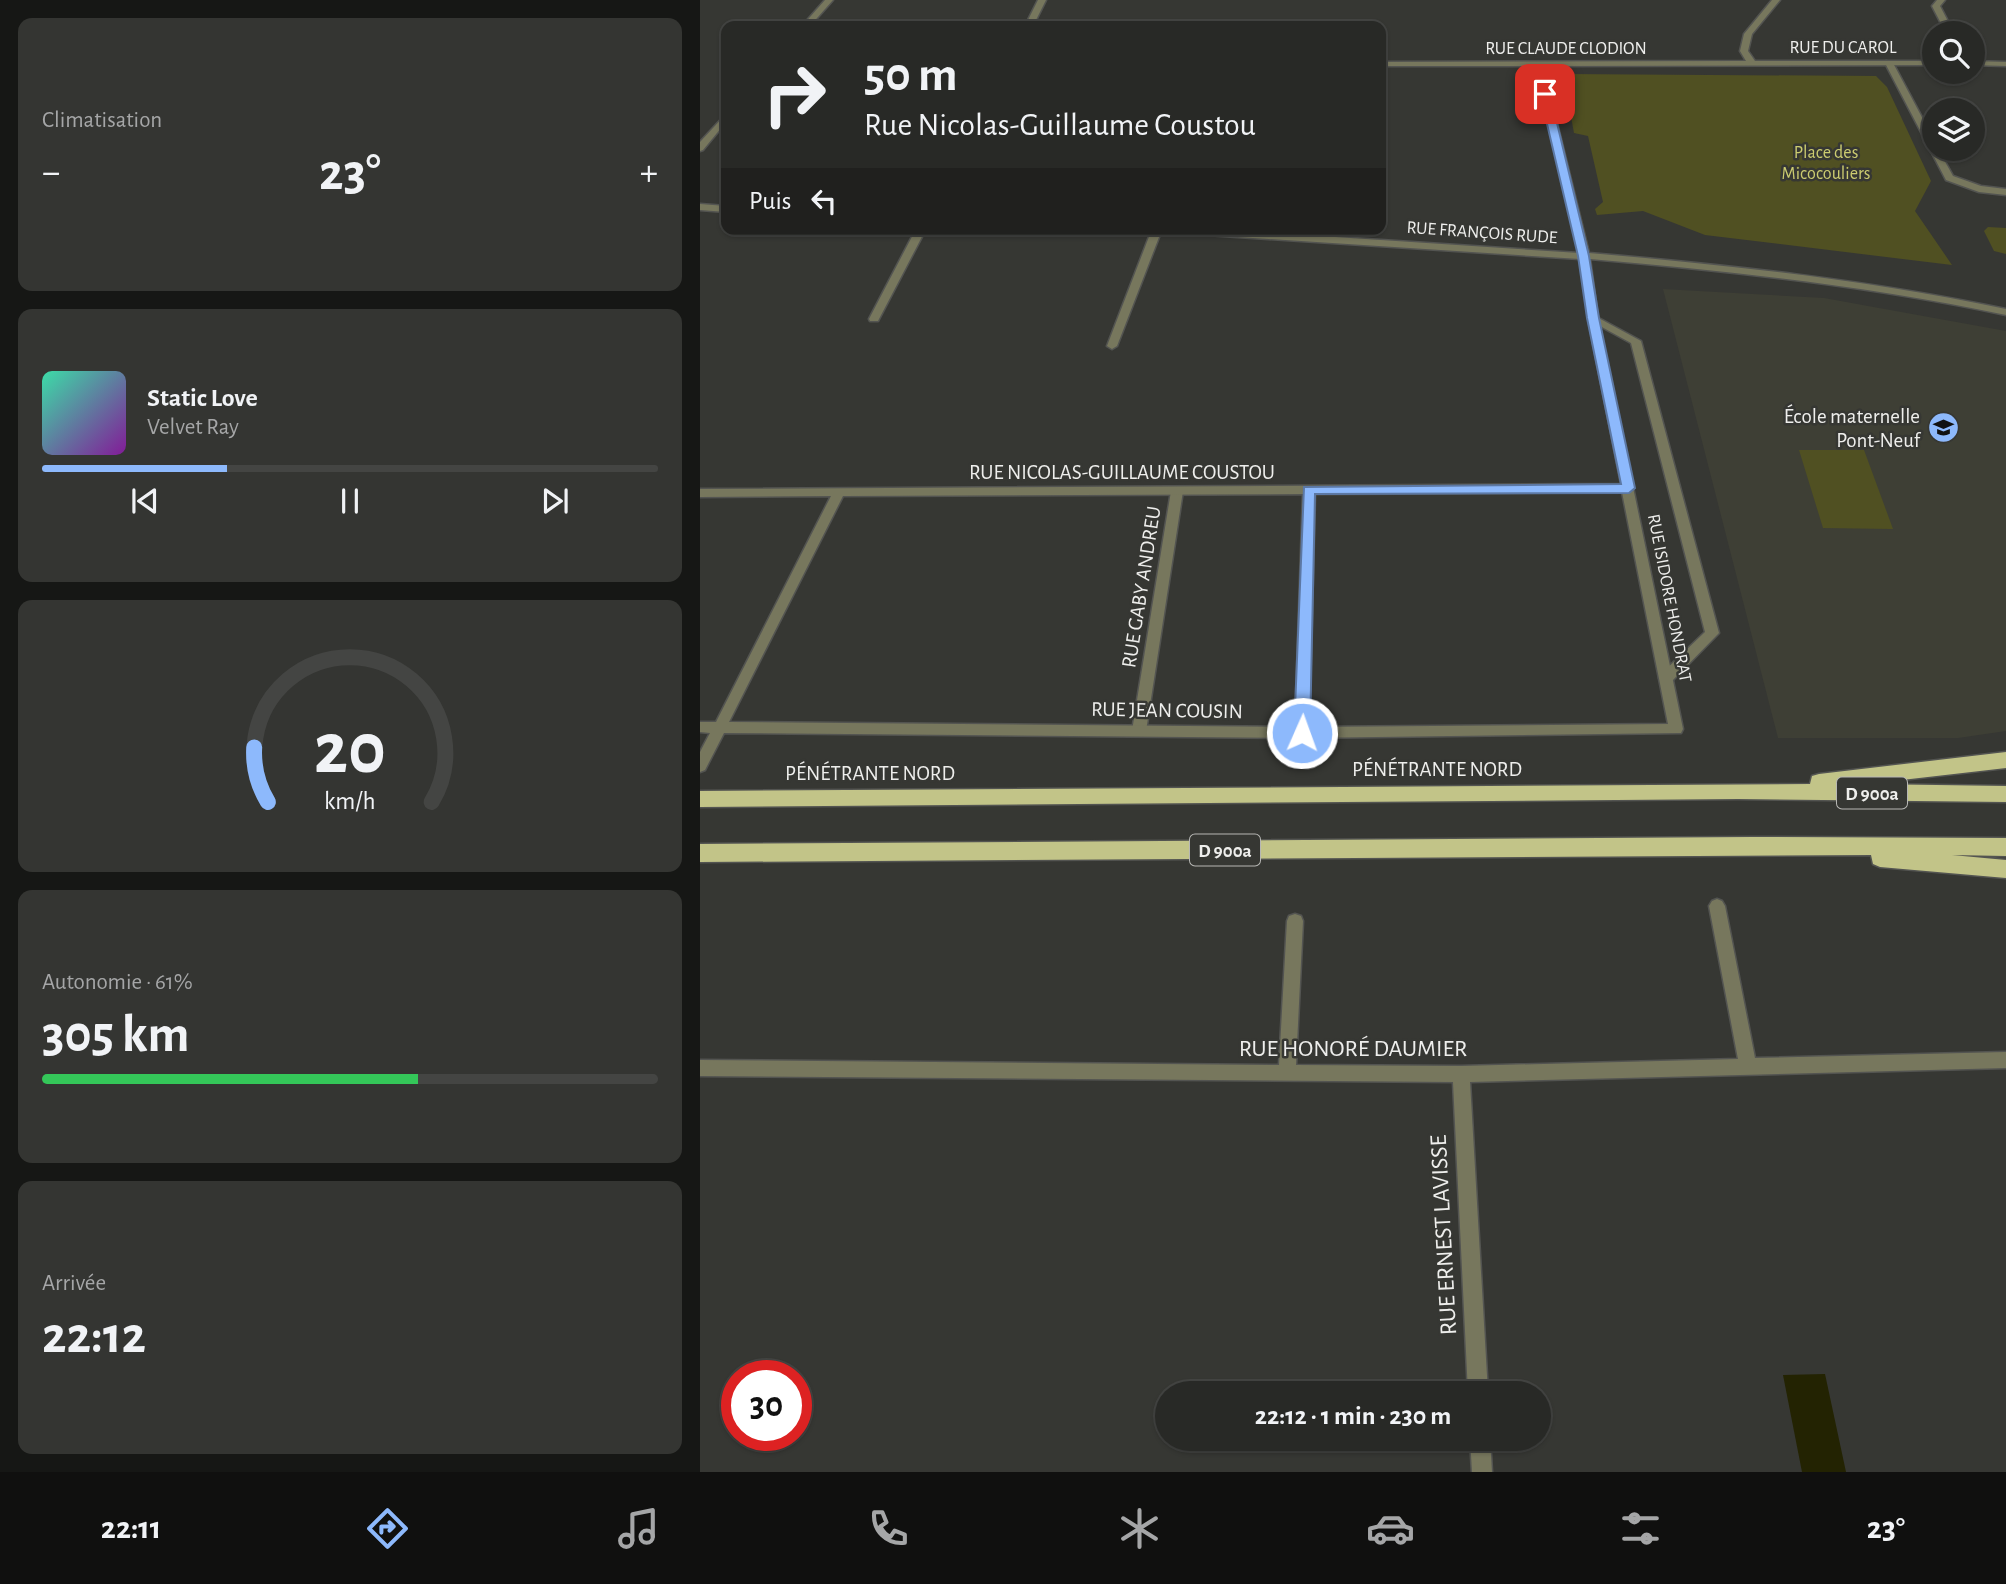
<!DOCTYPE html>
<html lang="fr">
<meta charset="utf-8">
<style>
body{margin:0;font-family:"Alegreya Sans",sans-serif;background:#343532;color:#f1f3f6;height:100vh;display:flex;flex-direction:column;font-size:26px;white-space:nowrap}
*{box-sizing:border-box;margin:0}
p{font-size:23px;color:#a5a6a7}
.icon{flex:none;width:38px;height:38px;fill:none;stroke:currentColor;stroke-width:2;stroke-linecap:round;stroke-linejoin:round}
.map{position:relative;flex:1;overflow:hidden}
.side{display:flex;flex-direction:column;gap:18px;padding:18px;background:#161715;width:700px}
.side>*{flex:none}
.top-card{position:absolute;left:21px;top:21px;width:665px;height:214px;border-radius:14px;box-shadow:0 2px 5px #0004,0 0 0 2px #444543;background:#282926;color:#f1f3f6;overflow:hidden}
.fabs{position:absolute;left:1222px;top:21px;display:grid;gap:14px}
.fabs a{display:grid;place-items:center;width:63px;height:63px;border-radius:50%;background:#282926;box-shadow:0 2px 5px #0004,0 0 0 2px #444543;font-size:35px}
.speed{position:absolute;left:21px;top:1360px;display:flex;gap:14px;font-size:35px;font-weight:700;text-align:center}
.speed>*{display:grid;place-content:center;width:91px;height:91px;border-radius:50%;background:#282926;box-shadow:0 2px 5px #0004,0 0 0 2px #444543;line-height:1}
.speed .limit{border:10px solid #d22;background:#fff;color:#111}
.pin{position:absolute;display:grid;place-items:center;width:60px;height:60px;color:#fff;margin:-30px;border-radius:14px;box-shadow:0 4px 10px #0006}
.me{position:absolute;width:77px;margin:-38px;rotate:2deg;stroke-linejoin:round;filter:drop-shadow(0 0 5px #0008)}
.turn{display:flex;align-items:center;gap:24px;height:147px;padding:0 28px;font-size:32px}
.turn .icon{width:91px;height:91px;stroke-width:2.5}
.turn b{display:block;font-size:49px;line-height:60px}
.then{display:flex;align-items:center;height:66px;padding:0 28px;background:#0003;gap:14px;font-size:26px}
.big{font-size:52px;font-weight:700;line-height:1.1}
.side .widget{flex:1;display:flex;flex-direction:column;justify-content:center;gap:10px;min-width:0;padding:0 24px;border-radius:14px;background:#343532}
.side .dial{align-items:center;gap:0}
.dial svg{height:182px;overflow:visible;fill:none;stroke:#444543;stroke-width:7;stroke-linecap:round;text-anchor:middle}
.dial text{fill:#f1f3f6;stroke:none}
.song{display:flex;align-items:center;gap:21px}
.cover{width:84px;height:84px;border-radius:10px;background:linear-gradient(135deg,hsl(160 70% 55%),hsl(290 70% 35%))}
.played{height:7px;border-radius:4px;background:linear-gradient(90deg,#8db9fc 30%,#444543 30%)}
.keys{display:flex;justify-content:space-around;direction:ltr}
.heat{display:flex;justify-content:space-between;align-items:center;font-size:38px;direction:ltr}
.charge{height:10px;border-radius:5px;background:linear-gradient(90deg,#34c759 61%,#444543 0)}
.trip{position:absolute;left:455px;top:1381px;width:396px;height:70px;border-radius:35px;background:#282926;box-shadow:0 2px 5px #0004,0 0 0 2px #444543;font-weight:700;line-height:70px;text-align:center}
.menu{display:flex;height:112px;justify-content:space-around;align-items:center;background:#10100f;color:#a5a6a7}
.menu .icon{width:49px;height:49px}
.menu .on{color:#8db9fc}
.menu b{font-size:32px;color:#f1f3f6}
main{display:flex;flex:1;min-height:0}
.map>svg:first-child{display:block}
.built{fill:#3e3f35}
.green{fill:#505022}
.water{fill:#232302}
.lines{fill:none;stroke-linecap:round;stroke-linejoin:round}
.service-casing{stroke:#535451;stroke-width:3}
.minor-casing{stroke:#535451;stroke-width:3}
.trunk-casing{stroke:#535451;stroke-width:3}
.service{fill:#77775d;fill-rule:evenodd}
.minor{fill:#77775d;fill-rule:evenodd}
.trunk{fill:#c2c488;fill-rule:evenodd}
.route{fill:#8db9fc;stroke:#5c78a4;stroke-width:2}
.labels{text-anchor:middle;stroke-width:5;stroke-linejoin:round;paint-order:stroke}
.far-street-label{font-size:18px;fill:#eeeeec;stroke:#363733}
.far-park-label{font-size:18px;fill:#cccc70;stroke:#363733}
.shield{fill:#363733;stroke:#b7b7b4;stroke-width:2}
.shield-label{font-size:19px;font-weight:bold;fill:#eeeeec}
.poi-label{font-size:21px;fill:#eeeeec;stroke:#363733;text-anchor:end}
.street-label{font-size:21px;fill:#eeeeec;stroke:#363733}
.near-street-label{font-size:24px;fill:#eeeeec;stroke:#363733}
</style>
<main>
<section class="side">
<div class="widget"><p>Climatisation</p>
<div class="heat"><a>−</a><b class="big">23°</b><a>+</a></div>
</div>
<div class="widget">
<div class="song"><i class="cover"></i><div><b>Static Love</b><p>Velvet Ray</p></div></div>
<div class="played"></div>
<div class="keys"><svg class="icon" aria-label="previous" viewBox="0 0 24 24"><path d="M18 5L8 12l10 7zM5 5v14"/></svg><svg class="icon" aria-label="pause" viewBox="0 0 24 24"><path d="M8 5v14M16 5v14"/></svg><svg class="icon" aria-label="next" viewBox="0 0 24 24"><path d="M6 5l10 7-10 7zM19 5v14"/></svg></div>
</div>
<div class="widget dial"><svg viewBox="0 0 100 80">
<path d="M14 69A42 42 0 1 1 86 69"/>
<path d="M14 69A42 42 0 0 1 8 45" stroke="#8db9fc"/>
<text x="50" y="56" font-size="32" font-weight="700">20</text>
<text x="50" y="72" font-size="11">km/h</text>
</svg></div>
<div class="widget"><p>Autonomie · 61%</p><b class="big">305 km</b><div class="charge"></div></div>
<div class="widget"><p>Arrivée</p><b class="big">22:12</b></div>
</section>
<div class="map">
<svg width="1306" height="1472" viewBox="0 0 1306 1472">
<rect width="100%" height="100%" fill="#363733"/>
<path class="built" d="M 963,289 L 1124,298 L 1306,331 L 1306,731 L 1258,738 L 1078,738 Z"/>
<g class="green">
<path d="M 863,74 L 1176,76 L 1187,87 L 1231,181 L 1215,211 L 1252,265 L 1005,235 L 943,211 L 897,215 L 895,209 L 903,202 L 888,136 L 874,133 Z"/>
<path d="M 1288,227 L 1306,228 L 1306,254 L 1294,251 L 1284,231 Z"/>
<path d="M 1099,450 L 1164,450 L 1193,529 L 1123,528 Z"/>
</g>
<path class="water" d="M 1125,1374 L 1146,1472 L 1102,1472 L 1083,1375 Z"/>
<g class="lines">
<defs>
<g id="service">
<path d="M 1237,0 L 1245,0 L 1240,6 L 1254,33 L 1246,33 L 1232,6 Z"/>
<path d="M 1186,61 L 1193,63 L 1234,140 L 1234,149 L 1238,149 L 1253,176 L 1281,186 L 1306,189 L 1306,195 L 1279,192 L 1246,180 L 1185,63 Z"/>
<path d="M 893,315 L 941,341 L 1019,633 L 971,682 L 966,683 L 959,678 L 961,674 L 1005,632 L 931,343 L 889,320 L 888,318 Z"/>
<path d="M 477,487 L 483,491 L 446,731 L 444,735 L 434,735 L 432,731 L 471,491 Z"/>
</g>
<g id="minor">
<path d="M 125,0 L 133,0 L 110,26 L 102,26 Z"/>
<path d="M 338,0 L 346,0 L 333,26 L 325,26 Z"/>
<path d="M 1072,0 L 1080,0 L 1052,34 L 1048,51 L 1055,61 L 1234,61 L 1234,65 L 843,66 L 889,253 C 1029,265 1168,280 1306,309 L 1306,315 C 1169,286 1029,271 890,259 L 898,318 L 983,729 L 981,733 L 602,738 L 24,733 L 5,770 L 0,772 L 0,752 L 10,733 L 0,732 L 0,722 L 16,722 L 131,496 L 0,497 L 0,489 L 921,484 L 888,318 L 880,259 L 461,232 L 417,346 L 412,349 L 407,346 L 452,229 L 514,229 L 879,253 L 835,66 L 681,66 L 681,62 L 1046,61 L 1040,51 L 1044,34 ZM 922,492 L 968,724 L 609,727 L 615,494 ZM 603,494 L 595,727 L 29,722 L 143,496 Z"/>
<path d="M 1272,61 L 1306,62 L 1306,66 L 1272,65 Z"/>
<path d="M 26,114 L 26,122 L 3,150 L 0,151 L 0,142 Z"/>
<path d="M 0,204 L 26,206 L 26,212 L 0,210 Z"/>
<path d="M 216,229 L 226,229 L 179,319 L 178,321 L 170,321 L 169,319 Z"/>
<path d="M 1017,899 L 1022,901 L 1025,906 L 1055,1058 L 1306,1052 L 1306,1068 L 770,1082 L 788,1393 L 768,1393 L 753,1082 L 0,1076 L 0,1060 L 579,1065 L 587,921 L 589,916 L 595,914 L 601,916 L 603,921 L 596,1065 L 761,1066 L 1038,1059 L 1009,906 L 1012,901 Z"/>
<path d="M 770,1438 L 790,1438 L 792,1472 L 772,1472 Z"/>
</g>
<g id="trunk">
<path d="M 1306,752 L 1306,768 L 1167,784 L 1306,786 L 1306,802 L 1038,799 L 0,807 L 0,791 L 1110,784 L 1112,776 L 1119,774 Z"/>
<path d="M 1050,837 L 1306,838 L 1306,856 L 1252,855 L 1306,860 L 1306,878 L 1180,867 L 1173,864 L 1171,855 L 0,862 L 0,844 Z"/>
</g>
</defs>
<use href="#service" class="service-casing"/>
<use href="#minor" class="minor-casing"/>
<use href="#trunk" class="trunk-casing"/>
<use href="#service" class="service"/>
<use href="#minor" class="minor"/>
<use href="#trunk" class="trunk"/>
</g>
<path class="route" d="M 845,91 L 850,94 L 889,256 L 899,318 L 935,488 L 929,493 L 615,494 L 610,733 L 607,737 L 596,737 L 594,733 L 604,487 L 921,484 L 887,318 L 878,256 L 840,94 Z"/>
<defs>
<symbol id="school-disc" viewBox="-11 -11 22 22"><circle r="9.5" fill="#8db9fc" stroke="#363733"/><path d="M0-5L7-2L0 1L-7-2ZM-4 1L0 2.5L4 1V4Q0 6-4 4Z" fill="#111"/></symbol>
</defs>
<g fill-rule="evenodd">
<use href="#school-disc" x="1226" y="410" width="35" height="35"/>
</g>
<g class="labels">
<g class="far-street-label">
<text x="1143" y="53">RUE DU CAROL</text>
<text x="866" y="54">RUE CLAUDE CLODION</text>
<text transform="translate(782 232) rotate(4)" y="6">RUE FRANÇOIS RUDE</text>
<text transform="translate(970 598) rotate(79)" y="6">RUE ISIDORE HONDRAT</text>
</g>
<g class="far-park-label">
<text x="1126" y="158">Place des<tspan x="1126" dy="21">Micocouliers</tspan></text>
</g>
<g class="shield">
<rect x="1137" y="777.5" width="70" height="31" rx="5"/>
<rect x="490" y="834.5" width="70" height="31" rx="5"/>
</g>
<g class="shield-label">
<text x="1172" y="800">D 900a</text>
<text x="525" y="857">D 900a</text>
</g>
<g class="poi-label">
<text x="1220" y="423">École maternelle<tspan x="1220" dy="24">Pont-Neuf</tspan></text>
</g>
<g class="street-label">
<text x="422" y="479">RUE NICOLAS-GUILLAUME COUSTOU</text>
<text transform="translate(441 587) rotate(-81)" y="7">RUE GABY ANDREU</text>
<text transform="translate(467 710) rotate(1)" y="7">RUE JEAN COUSIN</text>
<text x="737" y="776">PÉNÉTRANTE NORD</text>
<text x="170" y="780">PÉNÉTRANTE NORD</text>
</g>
<g class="near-street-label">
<text x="653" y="1056">RUE HONORÉ DAUMIER</text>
<text transform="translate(743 1235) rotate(-93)" y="8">RUE ERNEST LAVISSE</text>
</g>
</g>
</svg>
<div class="fabs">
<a><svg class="icon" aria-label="search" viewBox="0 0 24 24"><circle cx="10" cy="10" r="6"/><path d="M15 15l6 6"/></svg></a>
<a><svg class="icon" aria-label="layers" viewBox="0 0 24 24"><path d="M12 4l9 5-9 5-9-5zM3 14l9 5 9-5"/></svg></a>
</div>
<div class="speed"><div class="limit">30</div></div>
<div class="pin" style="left:845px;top:94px;background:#d93025"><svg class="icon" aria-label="arrive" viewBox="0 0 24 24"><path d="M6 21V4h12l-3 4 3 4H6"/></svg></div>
<svg class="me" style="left:602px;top:733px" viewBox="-20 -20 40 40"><circle r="17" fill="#8db9fc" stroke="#fff" stroke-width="3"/><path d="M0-11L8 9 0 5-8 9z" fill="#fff"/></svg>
<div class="trip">22:12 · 1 min · 230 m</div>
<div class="top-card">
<div class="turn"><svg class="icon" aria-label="right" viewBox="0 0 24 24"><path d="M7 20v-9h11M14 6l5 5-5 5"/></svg><div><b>50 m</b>Rue Nicolas-Guillaume Coustou</div></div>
<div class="then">Puis<svg class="icon" aria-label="left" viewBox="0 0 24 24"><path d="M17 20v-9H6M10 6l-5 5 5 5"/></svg></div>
</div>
</div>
</main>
<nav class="menu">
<b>22:11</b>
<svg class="icon on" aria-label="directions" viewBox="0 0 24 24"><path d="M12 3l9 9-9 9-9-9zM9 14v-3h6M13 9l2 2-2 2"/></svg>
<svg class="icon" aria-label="music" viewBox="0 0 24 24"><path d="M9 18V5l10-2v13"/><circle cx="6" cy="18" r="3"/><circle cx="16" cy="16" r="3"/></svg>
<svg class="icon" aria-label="phone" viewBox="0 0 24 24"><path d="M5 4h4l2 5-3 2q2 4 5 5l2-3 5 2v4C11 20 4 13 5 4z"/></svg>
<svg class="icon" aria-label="climate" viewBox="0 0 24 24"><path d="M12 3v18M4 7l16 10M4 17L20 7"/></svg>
<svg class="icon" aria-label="car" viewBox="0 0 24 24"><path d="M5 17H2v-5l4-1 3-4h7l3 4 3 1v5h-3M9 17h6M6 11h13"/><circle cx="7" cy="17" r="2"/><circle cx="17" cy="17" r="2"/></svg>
<svg class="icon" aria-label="filters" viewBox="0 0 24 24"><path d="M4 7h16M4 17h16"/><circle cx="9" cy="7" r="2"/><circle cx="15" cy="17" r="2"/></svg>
<b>23°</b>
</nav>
